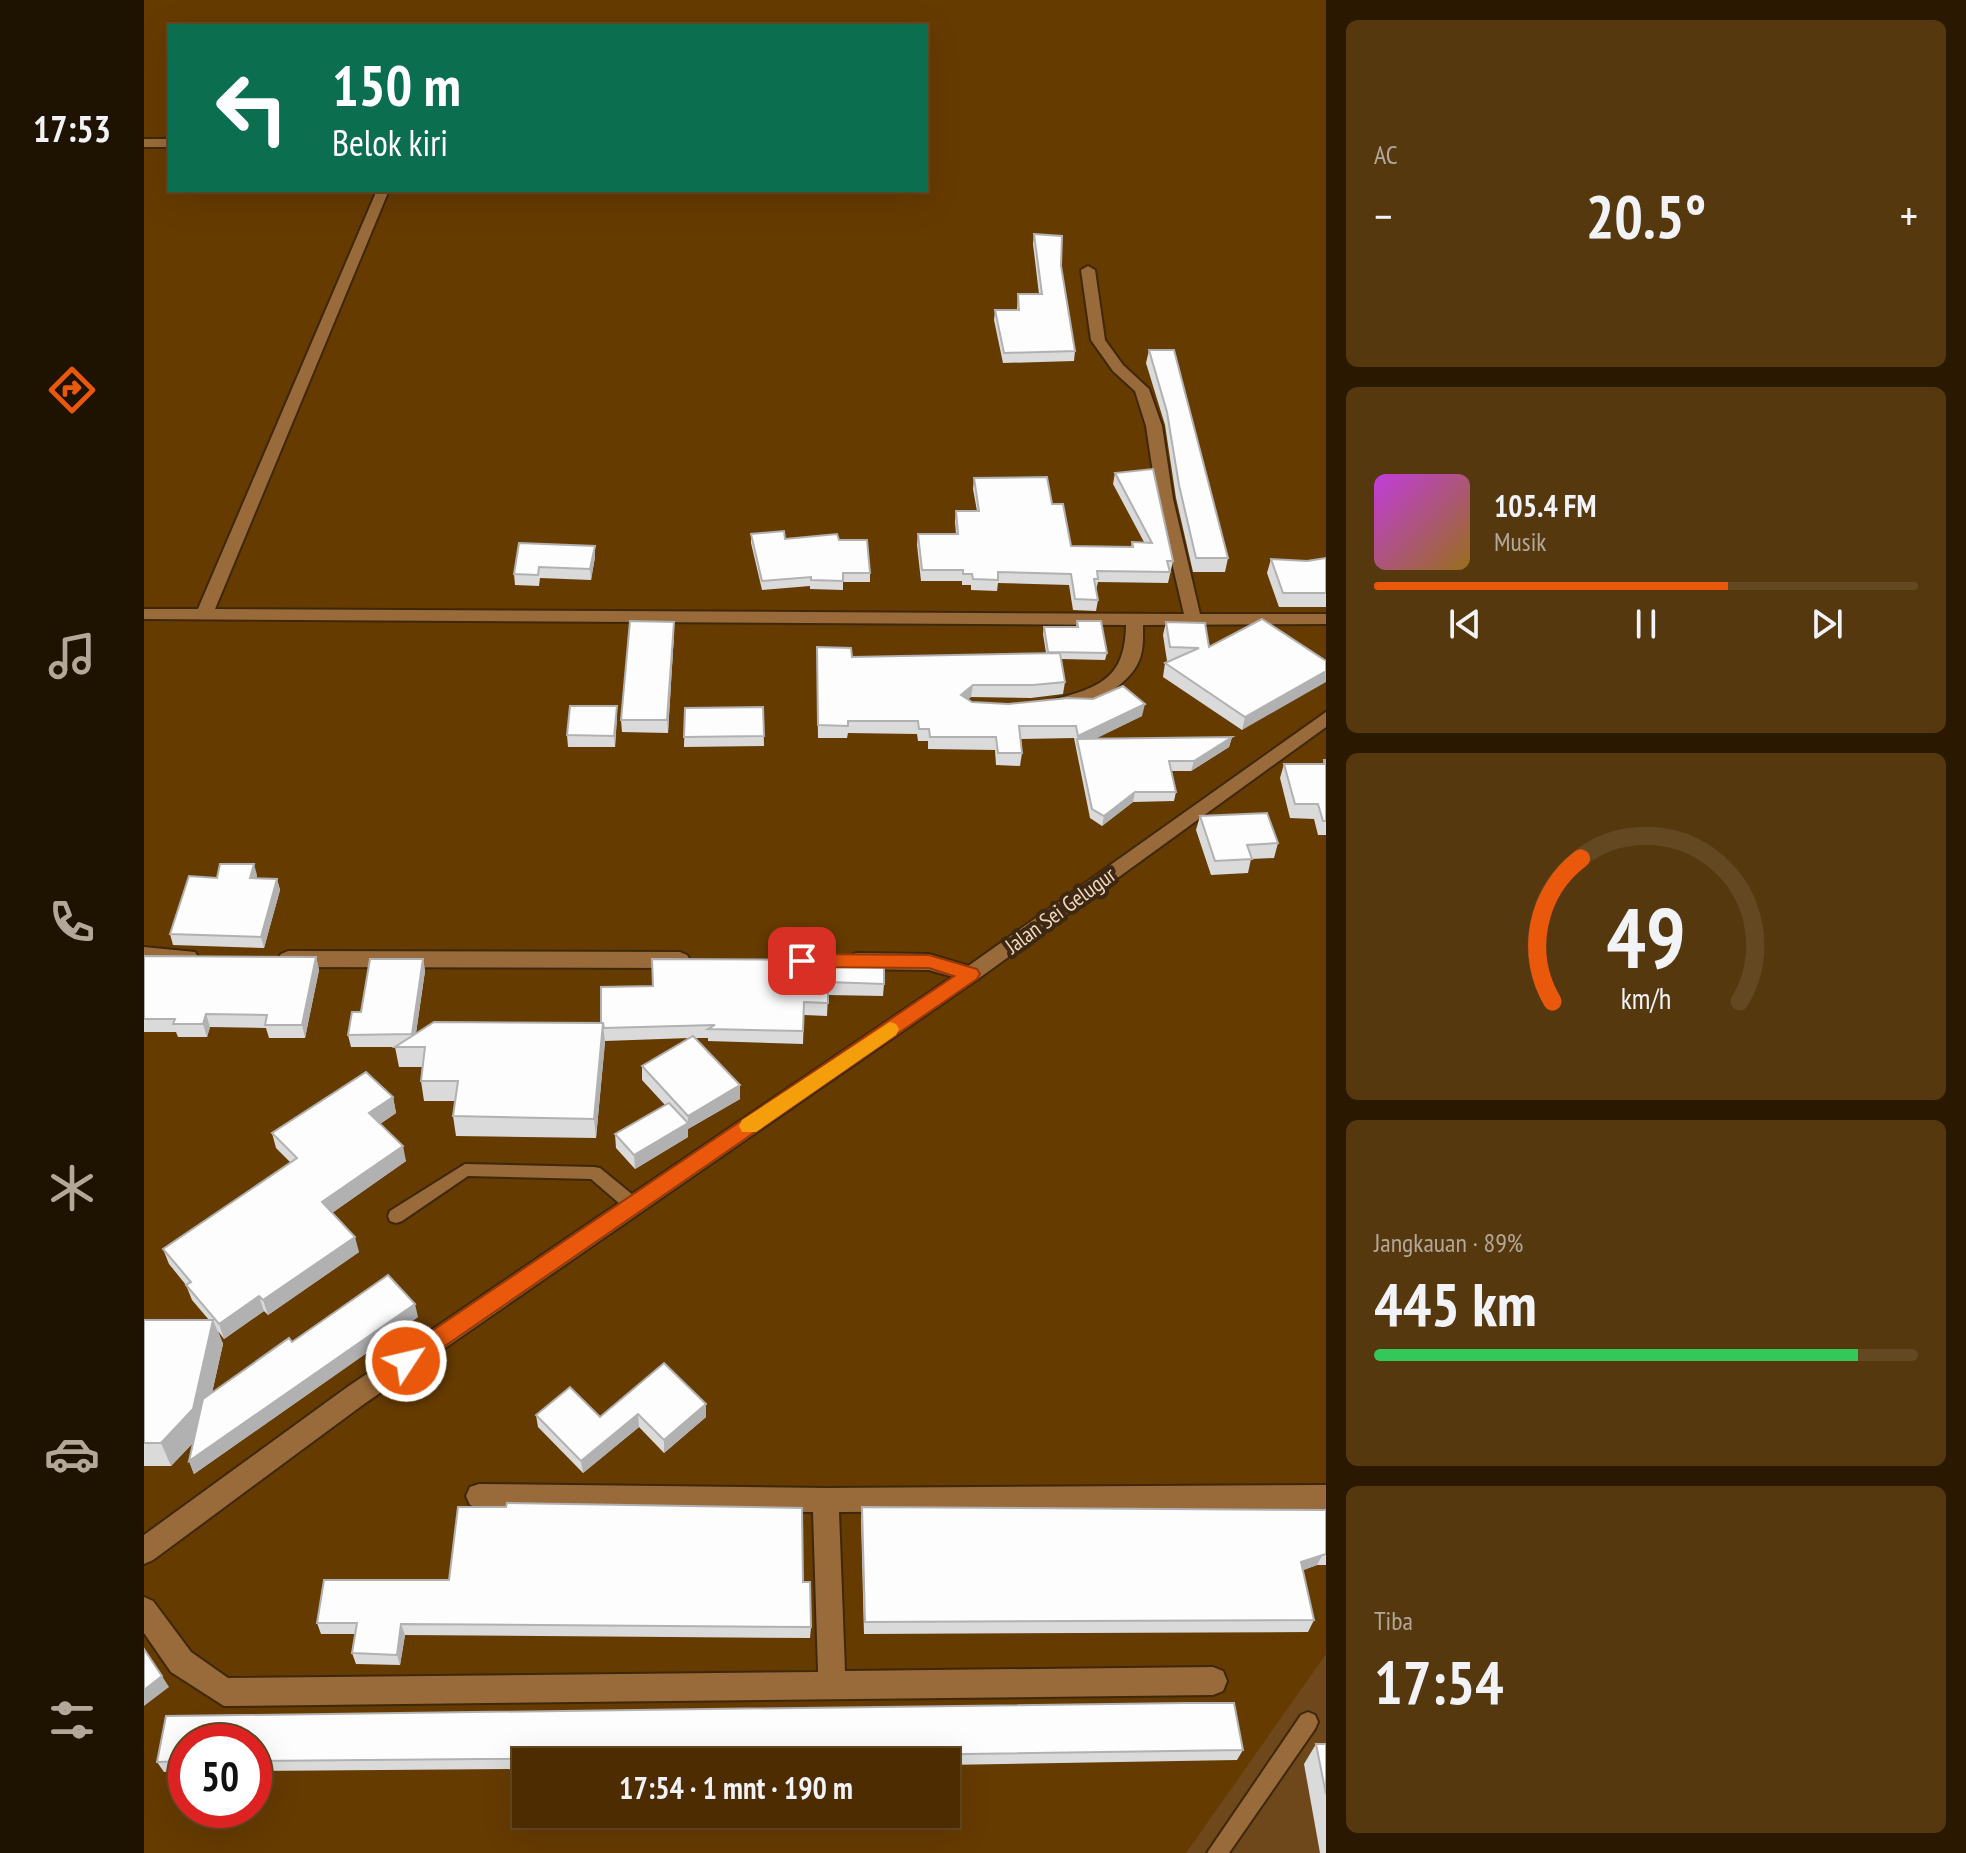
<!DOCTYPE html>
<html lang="id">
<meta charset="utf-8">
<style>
body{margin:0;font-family:"PT Sans Narrow",sans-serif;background:#56380f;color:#f1f3f6;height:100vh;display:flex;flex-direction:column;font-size:30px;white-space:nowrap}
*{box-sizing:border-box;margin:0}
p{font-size:26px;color:#b2a799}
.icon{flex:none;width:44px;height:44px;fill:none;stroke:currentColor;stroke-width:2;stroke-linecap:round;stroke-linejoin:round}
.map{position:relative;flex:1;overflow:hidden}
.panel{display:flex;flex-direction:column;gap:20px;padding:20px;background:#2a1800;width:640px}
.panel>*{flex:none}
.guide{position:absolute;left:24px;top:24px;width:760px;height:168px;border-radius:0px;box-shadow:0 8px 32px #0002,0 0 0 2px #634822;background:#0b6e4f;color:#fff;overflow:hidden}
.speed{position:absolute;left:24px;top:1724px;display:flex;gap:16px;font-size:40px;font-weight:700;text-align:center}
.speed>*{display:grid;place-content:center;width:104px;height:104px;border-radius:50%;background:#4c2c00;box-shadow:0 8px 32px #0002,0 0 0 2px #634822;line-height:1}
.speed .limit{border:12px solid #d22;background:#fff;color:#111}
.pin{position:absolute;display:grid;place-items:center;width:68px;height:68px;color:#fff;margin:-34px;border-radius:16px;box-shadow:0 4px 12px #0006}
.me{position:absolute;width:88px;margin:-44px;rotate:55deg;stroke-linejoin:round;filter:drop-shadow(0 0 6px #0008)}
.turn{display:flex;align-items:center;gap:28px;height:168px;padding:0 32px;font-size:36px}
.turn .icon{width:104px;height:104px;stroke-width:2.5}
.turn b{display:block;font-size:56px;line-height:68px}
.big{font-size:60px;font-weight:700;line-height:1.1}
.panel .widget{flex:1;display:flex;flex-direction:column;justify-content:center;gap:12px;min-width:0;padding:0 28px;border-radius:12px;background:#56380f}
.panel .dial{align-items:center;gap:0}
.dial svg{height:208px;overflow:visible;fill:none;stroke:#634822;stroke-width:7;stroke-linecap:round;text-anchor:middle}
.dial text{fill:#f1f3f6;stroke:none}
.song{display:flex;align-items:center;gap:24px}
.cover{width:96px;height:96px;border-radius:12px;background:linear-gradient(135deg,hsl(290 70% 55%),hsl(40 70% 35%))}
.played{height:8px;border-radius:4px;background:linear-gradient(90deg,#ea580c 65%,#634822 65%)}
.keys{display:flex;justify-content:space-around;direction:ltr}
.heat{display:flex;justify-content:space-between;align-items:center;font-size:44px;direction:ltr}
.charge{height:12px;border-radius:6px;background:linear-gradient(90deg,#34c759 89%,#634822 0)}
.trip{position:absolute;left:368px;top:1748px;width:448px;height:80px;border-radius:0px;background:#4c2c00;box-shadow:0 8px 32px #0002,0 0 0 2px #634822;font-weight:700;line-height:80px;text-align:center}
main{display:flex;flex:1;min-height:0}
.dock{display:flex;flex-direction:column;width:144px;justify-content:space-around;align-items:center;background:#1e1200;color:#b2a799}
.dock .icon{width:56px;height:56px}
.dock .selected{color:#ea580c}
.dock b{font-size:36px;color:#f1f3f6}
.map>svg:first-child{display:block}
.built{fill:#6e471b}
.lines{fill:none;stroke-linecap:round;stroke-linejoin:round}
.lane-casing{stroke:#3f270c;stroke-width:4}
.street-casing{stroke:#3f270c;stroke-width:4}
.secondary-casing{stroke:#3f270c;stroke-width:4}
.lane{fill:#9a6b3a;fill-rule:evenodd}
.street{fill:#9a6b3a;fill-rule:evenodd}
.secondary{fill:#9a6b3a;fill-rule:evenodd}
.wall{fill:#dadada}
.shaded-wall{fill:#b1b1b1}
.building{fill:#fdfdfd;stroke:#b1b1b1;stroke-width:2}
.route{fill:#ea580c;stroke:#983908;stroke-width:2}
.slow{fill:#f59e0b}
.labels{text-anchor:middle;stroke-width:8;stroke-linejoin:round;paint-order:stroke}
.street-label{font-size:22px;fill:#f2d8bf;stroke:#3c2813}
</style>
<main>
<nav class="dock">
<b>17:53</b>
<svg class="icon selected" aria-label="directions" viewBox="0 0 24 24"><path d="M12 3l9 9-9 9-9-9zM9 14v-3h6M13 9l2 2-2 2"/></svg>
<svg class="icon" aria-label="music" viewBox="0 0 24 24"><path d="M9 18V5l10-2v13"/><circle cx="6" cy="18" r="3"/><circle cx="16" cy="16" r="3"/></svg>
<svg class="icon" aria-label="phone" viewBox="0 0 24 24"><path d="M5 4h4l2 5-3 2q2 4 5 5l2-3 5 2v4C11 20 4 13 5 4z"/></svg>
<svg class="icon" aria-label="climate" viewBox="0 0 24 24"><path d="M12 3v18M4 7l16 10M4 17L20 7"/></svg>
<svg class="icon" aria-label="car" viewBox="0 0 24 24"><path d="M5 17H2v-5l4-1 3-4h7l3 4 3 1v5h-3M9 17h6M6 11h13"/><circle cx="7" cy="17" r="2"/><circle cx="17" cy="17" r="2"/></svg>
<svg class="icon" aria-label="filters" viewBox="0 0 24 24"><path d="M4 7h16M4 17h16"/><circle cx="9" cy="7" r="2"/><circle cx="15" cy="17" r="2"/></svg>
</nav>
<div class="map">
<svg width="1182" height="1853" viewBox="0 0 1182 1853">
<rect width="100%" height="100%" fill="#663b00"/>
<path class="built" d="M 1182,1654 L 1182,1853 L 1042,1853 Z"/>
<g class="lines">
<defs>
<g id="lane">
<path d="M 321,1164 L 450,1167 L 456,1168 L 495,1200 L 497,1205 L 495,1210 L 489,1212 L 483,1210 L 447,1179 L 324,1176 L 258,1221 L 252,1223 L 246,1221 L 244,1216 L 246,1211 Z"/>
<path d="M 1164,1712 L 1171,1715 L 1174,1722 L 1171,1729 L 1085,1853 L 1063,1853 L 1157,1715 Z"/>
</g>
<g id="street">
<rect x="0" y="139" width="26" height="8"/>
<path d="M 233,190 L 245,190 L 71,609 L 1040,614 L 1013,499 L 1002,426 L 991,391 L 969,371 L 947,340 L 937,270 L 944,266 L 951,270 L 961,340 L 979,365 L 1005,389 L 1018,426 L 1029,499 L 1056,614 L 1182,614 L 1182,624 L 999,625 C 999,638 1000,651 994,663 C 983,687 936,715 909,708 L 906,704 L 909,700 C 956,687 981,679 982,625 L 0,619 L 0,609 L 54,609 Z"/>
<path d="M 0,947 L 51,952 L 54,957 L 51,962 L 0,963 Z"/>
<path d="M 144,951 L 536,952 L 543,955 L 546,960 L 543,965 L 536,968 L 144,967 L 137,964 L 134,959 L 137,954 Z"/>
<path d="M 712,953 L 785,954 L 834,969 L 837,974 L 834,979 L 827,982 L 785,970 L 712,969 L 705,966 L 702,961 L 705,956 Z"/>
<path d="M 335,1484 L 682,1488 L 1182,1485 L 1182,1509 L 695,1512 L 701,1671 L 1069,1667 L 1079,1671 L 1083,1681 L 1079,1691 L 1069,1695 L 80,1706 L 27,1672 L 0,1633 L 0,1597 L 9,1601 L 47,1652 L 84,1678 L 674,1672 L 669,1512 L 335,1508 L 326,1505 L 322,1496 L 326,1487 Z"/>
</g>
<path id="secondary" d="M 1182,712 L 1182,727 L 834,979 L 220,1404 L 9,1560 L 0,1564 L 0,1535 L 202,1388 L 820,969 Z"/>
</defs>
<use href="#lane" class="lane-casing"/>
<use href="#street" class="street-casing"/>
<use href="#secondary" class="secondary-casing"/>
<use href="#lane" class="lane"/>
<use href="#street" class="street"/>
<use href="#secondary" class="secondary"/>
</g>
<g class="wall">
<path d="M 890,234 L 917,266 L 931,351 L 930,361 L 859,363 L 850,320 L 851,310 L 873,310 L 874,294 L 895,294 L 889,244 Z"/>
<path d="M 1005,350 L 1084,558 L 1081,572 L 1049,572 L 1032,498 L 1021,425 L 1002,363 Z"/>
<path d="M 971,473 L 1029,561 L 1024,583 L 954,582 L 952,590 L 954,600 L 952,611 L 929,610 L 925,585 L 854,583 L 853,591 L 827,590 L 827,585 L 818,585 L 818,581 L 777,581 L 773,545 L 774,534 L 812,534 L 811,522 L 812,511 L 833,511 L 829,489 L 830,478 L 908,504 L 927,546 L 987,547 L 988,542 L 1000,542 L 969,484 Z"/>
<path d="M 607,534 L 641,539 L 695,540 L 726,573 L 726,582 L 699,582 L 699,590 L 666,589 L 666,586 L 618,590 L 607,543 Z"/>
<path d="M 451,546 L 451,557 L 447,580 L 396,578 L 395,586 L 371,585 L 370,574 Z"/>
<path d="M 1182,558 L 1182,607 L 1135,607 L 1123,573 L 1127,559 L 1163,561 Z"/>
<path d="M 933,621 L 963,653 L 961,660 L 917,659 L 921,682 L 919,694 L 887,698 L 827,697 L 824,699 L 828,702 L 998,716 L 950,739 L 1088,737 L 1085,747 L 1047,771 L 1027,771 L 1032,792 L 1030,801 L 989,802 L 958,826 L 946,818 L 930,738 L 877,739 L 878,753 L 876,766 L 852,765 L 851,750 L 784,749 L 784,741 L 774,741 L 773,734 L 704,733 L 703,738 L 674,738 L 673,647 L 708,657 L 902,653 L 899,634 L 900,627 L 932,627 Z"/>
<path d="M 530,622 L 530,634 L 524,733 L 478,732 L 477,720 Z"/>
<path d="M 1022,622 L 1065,647 L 1182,661 L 1098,730 L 1019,677 L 1021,663 L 1027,661 L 1023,661 L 1019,635 Z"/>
<path d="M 473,706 L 473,717 L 471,747 L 424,747 L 423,735 Z"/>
<path d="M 619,707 L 620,746 L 540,747 L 541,708 Z"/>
<path d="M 1180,760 L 1182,760 L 1182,835 L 1174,835 L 1170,819 L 1146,818 L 1136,778 L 1140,764 L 1179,764 Z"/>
<path d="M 1056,816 L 1134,843 L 1130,858 L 1107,859 L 1104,873 L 1067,875 L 1052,830 Z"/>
<path d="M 113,875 L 112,879 L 133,879 L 136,890 L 120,948 L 29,945 L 26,934 L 73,878 Z"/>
<path d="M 0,956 L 172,957 L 175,970 L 161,1038 L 125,1038 L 122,1028 L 66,1027 L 63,1037 L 34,1037 L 32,1032 L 0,1032 Z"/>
<path d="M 279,959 L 281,971 L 272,1033 L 457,1023 L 509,986 L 508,959 L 740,984 L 739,996 L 684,995 L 683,1016 L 660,1015 L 659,1044 L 564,1041 L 564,1038 L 551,1038 L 596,1099 L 544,1129 L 544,1137 L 491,1169 L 472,1148 L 471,1134 L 521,1105 L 498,1080 L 498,1066 L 545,1038 L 461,1041 L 452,1138 L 312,1136 L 309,1116 L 311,1101 L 280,1101 L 277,1081 L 278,1067 L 255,1067 L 251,1047 L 252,1047 L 207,1047 L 204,1035 L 217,1012 Z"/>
<path d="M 249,1097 L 252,1113 L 236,1124 L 262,1161 L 188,1213 L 215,1252 L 124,1315 L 120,1311 L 80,1339 L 74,1331 L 79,1344 L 68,1393 L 148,1342 L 274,1317 L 50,1474 L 45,1461 L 49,1443 L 27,1466 L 0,1466 L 0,1320 L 65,1320 L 48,1300 L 42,1285 L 25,1264 L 19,1249 L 147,1163 L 132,1148 L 128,1133 Z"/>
<path d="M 562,1404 L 562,1417 L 520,1453 L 495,1427 L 439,1473 L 394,1427 L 392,1415 L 456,1417 Z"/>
<path d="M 718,1507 L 1182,1510 L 1182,1565 L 1173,1565 L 1159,1570 L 1170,1620 L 1164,1632 L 720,1634 L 717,1519 Z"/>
<path d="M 659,1582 L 667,1627 L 666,1638 L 261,1635 L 256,1665 L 212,1664 L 208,1653 L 211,1634 L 177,1634 L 173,1623 Z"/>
<path d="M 1041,1703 L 1090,1703 L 1099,1750 L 1093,1760 L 802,1765 L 802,1762 L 382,1762 L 382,1769 L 110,1771 L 110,1742 L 42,1742 L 42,1771 L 20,1772 L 13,1762 L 22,1716 Z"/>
<path d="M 1172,1744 L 1182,1744 L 1182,1853 L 1176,1853 L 1160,1764 Z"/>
</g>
<g class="shaded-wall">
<path d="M 451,546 L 451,557 L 447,580 L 446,569 Z"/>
<path d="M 530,622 L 530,634 L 524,733 L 523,720 Z"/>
<path d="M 1182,671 L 1182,682 L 1098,730 L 1101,717 Z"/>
<path d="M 829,685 L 827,697 L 815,707 L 817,695 Z"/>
<path d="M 1001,704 L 998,716 L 935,747 L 933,739 L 932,748 L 934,736 Z"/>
<path d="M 473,706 L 473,717 L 471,747 L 470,736 Z"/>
<path d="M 1088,737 L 1085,747 L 1047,771 L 1050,761 Z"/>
<path d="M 991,792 L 989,802 L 958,826 L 960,816 Z"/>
<path d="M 110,864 L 113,875 L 109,889 L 106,878 Z"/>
<path d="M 133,879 L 136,890 L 120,948 L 117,937 Z"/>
<path d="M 172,957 L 175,970 L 161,1038 L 158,1025 Z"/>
<path d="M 279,959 L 281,971 L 270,1047 L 268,1034 Z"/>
<path d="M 62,1014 L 66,1027 L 63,1037 L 59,1024 Z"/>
<path d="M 459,1023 L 461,1043 L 452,1138 L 450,1119 Z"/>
<path d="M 596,1085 L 596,1099 L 544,1129 L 544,1137 L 491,1169 L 490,1155 L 544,1123 L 544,1116 Z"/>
<path d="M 249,1097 L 252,1113 L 228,1129 L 225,1113 Z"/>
<path d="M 259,1146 L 262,1161 L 182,1217 L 178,1202 Z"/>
<path d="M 211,1237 L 215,1252 L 124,1315 L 119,1300 Z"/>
<path d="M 115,1296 L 120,1311 L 80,1339 L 75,1324 Z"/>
<path d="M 271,1304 L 274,1317 L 50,1474 L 45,1461 Z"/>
<path d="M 69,1320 L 79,1344 L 59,1432 L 27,1466 L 17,1443 Z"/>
<path d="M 562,1404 L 562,1417 L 520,1453 L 520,1440 Z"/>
<path d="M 494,1414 L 495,1427 L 439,1473 L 437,1461 Z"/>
<path d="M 1179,1554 L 1173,1565 L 1152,1573 L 1157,1562 Z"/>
<path d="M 257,1624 L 261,1635 L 256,1665 L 253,1655 Z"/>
<path d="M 18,1676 L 25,1687 L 0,1706 L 0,1690 Z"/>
</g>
<g class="building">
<path d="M 890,234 L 918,236 L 917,266 L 931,351 L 860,353 L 851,310 L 875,310 L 874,294 L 898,294 Z"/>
<path d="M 1005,350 L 1030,350 L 1084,558 L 1052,558 L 1035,485 L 1023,412 Z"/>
<path d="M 1009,469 L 1029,561 L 1023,561 L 1026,572 L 953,571 L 954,579 L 950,579 L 954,600 L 931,599 L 927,574 L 854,572 L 854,580 L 829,579 L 828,574 L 819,574 L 819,570 L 778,570 L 774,534 L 814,534 L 812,511 L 835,511 L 830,478 L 903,477 L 908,504 L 919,504 L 927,546 L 989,547 L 988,542 L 1008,543 L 971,473 Z"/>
<path d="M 640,531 L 641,539 L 693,534 L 695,540 L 723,540 L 726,573 L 699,573 L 699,581 L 667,580 L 667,577 L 618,581 L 607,534 Z"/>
<path d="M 375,543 L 451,546 L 446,569 L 395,567 L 394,575 L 370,574 Z"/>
<path d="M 1182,558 L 1182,593 L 1139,593 L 1127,559 L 1163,561 Z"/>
<path d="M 1118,619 L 1182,661 L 1182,671 L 1101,717 L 1021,663 L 1055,648 L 1026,647 L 1022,622 L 1061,623 L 1065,647 Z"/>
<path d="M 486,621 L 530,622 L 523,720 L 477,720 Z"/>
<path d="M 933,621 L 957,621 L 963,653 L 904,652 L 900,627 L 934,627 Z"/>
<path d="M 673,647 L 707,648 L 708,657 L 916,653 L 921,682 L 889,685 L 829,685 L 817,695 L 828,702 L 864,704 L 924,698 L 949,699 L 979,686 L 1001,704 L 934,736 L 932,726 L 875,726 L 878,753 L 854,753 L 852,737 L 786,737 L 785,729 L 775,729 L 774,721 L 704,721 L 704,726 L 674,725 Z"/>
<path d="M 426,706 L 473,706 L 470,736 L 423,735 Z"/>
<path d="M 619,707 L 620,736 L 540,737 L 541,708 Z"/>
<path d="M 1088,737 L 1050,761 L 1025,761 L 1032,792 L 991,792 L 960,816 L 948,809 L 933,739 Z"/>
<path d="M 1180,760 L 1182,760 L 1182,821 L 1179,821 L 1174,804 L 1151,804 L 1140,764 L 1181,764 Z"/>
<path d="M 1123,813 L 1134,843 L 1103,845 L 1108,859 L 1071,861 L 1056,816 Z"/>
<path d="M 76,864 L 110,864 L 106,878 L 133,879 L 117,937 L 26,934 L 45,876 L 73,878 Z"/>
<path d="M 0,956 L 172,957 L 158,1025 L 121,1025 L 123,1015 L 62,1014 L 59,1024 L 29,1024 L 31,1019 L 0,1019 Z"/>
<path d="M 226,959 L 279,959 L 268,1034 L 204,1035 L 208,1012 L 217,1012 Z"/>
<path d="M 508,959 L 740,960 L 740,984 L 684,982 L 684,1003 L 660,1002 L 659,1031 L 564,1029 L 571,1025 L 460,1028 L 459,1023 L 457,1023 L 457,987 L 509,986 Z"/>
<path d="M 290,1022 L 459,1023 L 450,1119 L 309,1116 L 314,1081 L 277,1081 L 281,1047 L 251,1047 Z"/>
<path d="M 549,1036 L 596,1085 L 544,1116 L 498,1066 Z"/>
<path d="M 222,1072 L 249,1097 L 225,1113 L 259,1146 L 178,1202 L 211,1237 L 119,1300 L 115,1296 L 75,1324 L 42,1285 L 47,1282 L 19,1249 L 153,1158 L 128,1133 Z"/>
<path d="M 525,1103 L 544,1123 L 490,1155 L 471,1134 Z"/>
<path d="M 244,1275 L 271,1304 L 45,1461 L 59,1399 L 145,1338 L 148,1342 Z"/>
<path d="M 0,1320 L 69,1320 L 49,1409 L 17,1443 L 0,1443 Z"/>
<path d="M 520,1363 L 562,1404 L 520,1440 L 494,1414 L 437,1461 L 392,1415 L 426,1387 L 456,1417 Z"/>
<path d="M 363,1503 L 658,1508 L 659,1582 L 666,1582 L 667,1627 L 257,1624 L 253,1655 L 208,1653 L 213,1623 L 173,1623 L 180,1580 L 305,1580 L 314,1507 L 362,1507 Z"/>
<path d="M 718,1507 L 1182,1510 L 1182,1554 L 1157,1562 L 1170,1620 L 721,1622 Z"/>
<path d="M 0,1649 L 18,1676 L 0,1690 Z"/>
<path d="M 1041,1703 L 1090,1703 L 1099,1750 L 754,1755 L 755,1762 L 660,1762 L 660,1756 L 110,1761 L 110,1742 L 42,1742 L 42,1761 L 13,1762 L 22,1716 Z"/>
<path d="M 1172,1744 L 1182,1744 L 1182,1794 Z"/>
</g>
<path class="route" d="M 658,954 L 785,955 L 833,969 L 836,974 L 833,979 L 269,1368 L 262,1371 L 254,1368 L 251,1361 L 254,1354 L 810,976 L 785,968 L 658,967 L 649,961 Z"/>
<path class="slow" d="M 746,1022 L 752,1024 L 755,1029 L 752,1035 L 612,1132 L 598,1132 L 595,1126 L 598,1120 Z"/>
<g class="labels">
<g class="street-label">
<text transform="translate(916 910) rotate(-36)" y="8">Jalan Sei Gelugur</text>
</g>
</g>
</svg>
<div class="speed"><div class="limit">50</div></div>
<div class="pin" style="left:658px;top:961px;background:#d93025"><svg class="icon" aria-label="arrive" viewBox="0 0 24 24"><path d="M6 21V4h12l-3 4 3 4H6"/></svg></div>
<svg class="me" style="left:262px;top:1361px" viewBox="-20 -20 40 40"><circle r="17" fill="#ea580c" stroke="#fff" stroke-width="3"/><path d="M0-11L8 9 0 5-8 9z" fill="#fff"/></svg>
<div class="trip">17:54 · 1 mnt · 190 m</div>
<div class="guide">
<div class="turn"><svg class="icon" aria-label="left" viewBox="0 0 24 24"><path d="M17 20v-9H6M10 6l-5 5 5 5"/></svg><div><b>150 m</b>Belok kiri</div></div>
</div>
</div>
<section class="panel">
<div class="widget"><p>AC</p>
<div class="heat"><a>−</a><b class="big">20.5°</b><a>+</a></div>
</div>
<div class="widget">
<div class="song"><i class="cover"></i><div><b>105.4 FM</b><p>Musik</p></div></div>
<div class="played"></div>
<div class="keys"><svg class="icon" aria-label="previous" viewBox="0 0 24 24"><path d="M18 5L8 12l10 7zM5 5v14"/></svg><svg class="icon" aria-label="pause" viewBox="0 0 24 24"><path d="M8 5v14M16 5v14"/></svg><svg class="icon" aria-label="next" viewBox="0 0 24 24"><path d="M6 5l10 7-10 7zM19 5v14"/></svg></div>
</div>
<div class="widget dial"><svg viewBox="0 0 100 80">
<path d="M14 69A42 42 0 1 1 86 69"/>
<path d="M14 69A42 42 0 0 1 25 14" stroke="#ea580c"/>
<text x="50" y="56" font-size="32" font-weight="700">49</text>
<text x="50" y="72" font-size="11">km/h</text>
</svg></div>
<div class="widget"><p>Jangkauan · 89%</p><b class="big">445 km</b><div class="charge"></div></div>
<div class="widget"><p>Tiba</p><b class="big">17:54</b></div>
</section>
</main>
